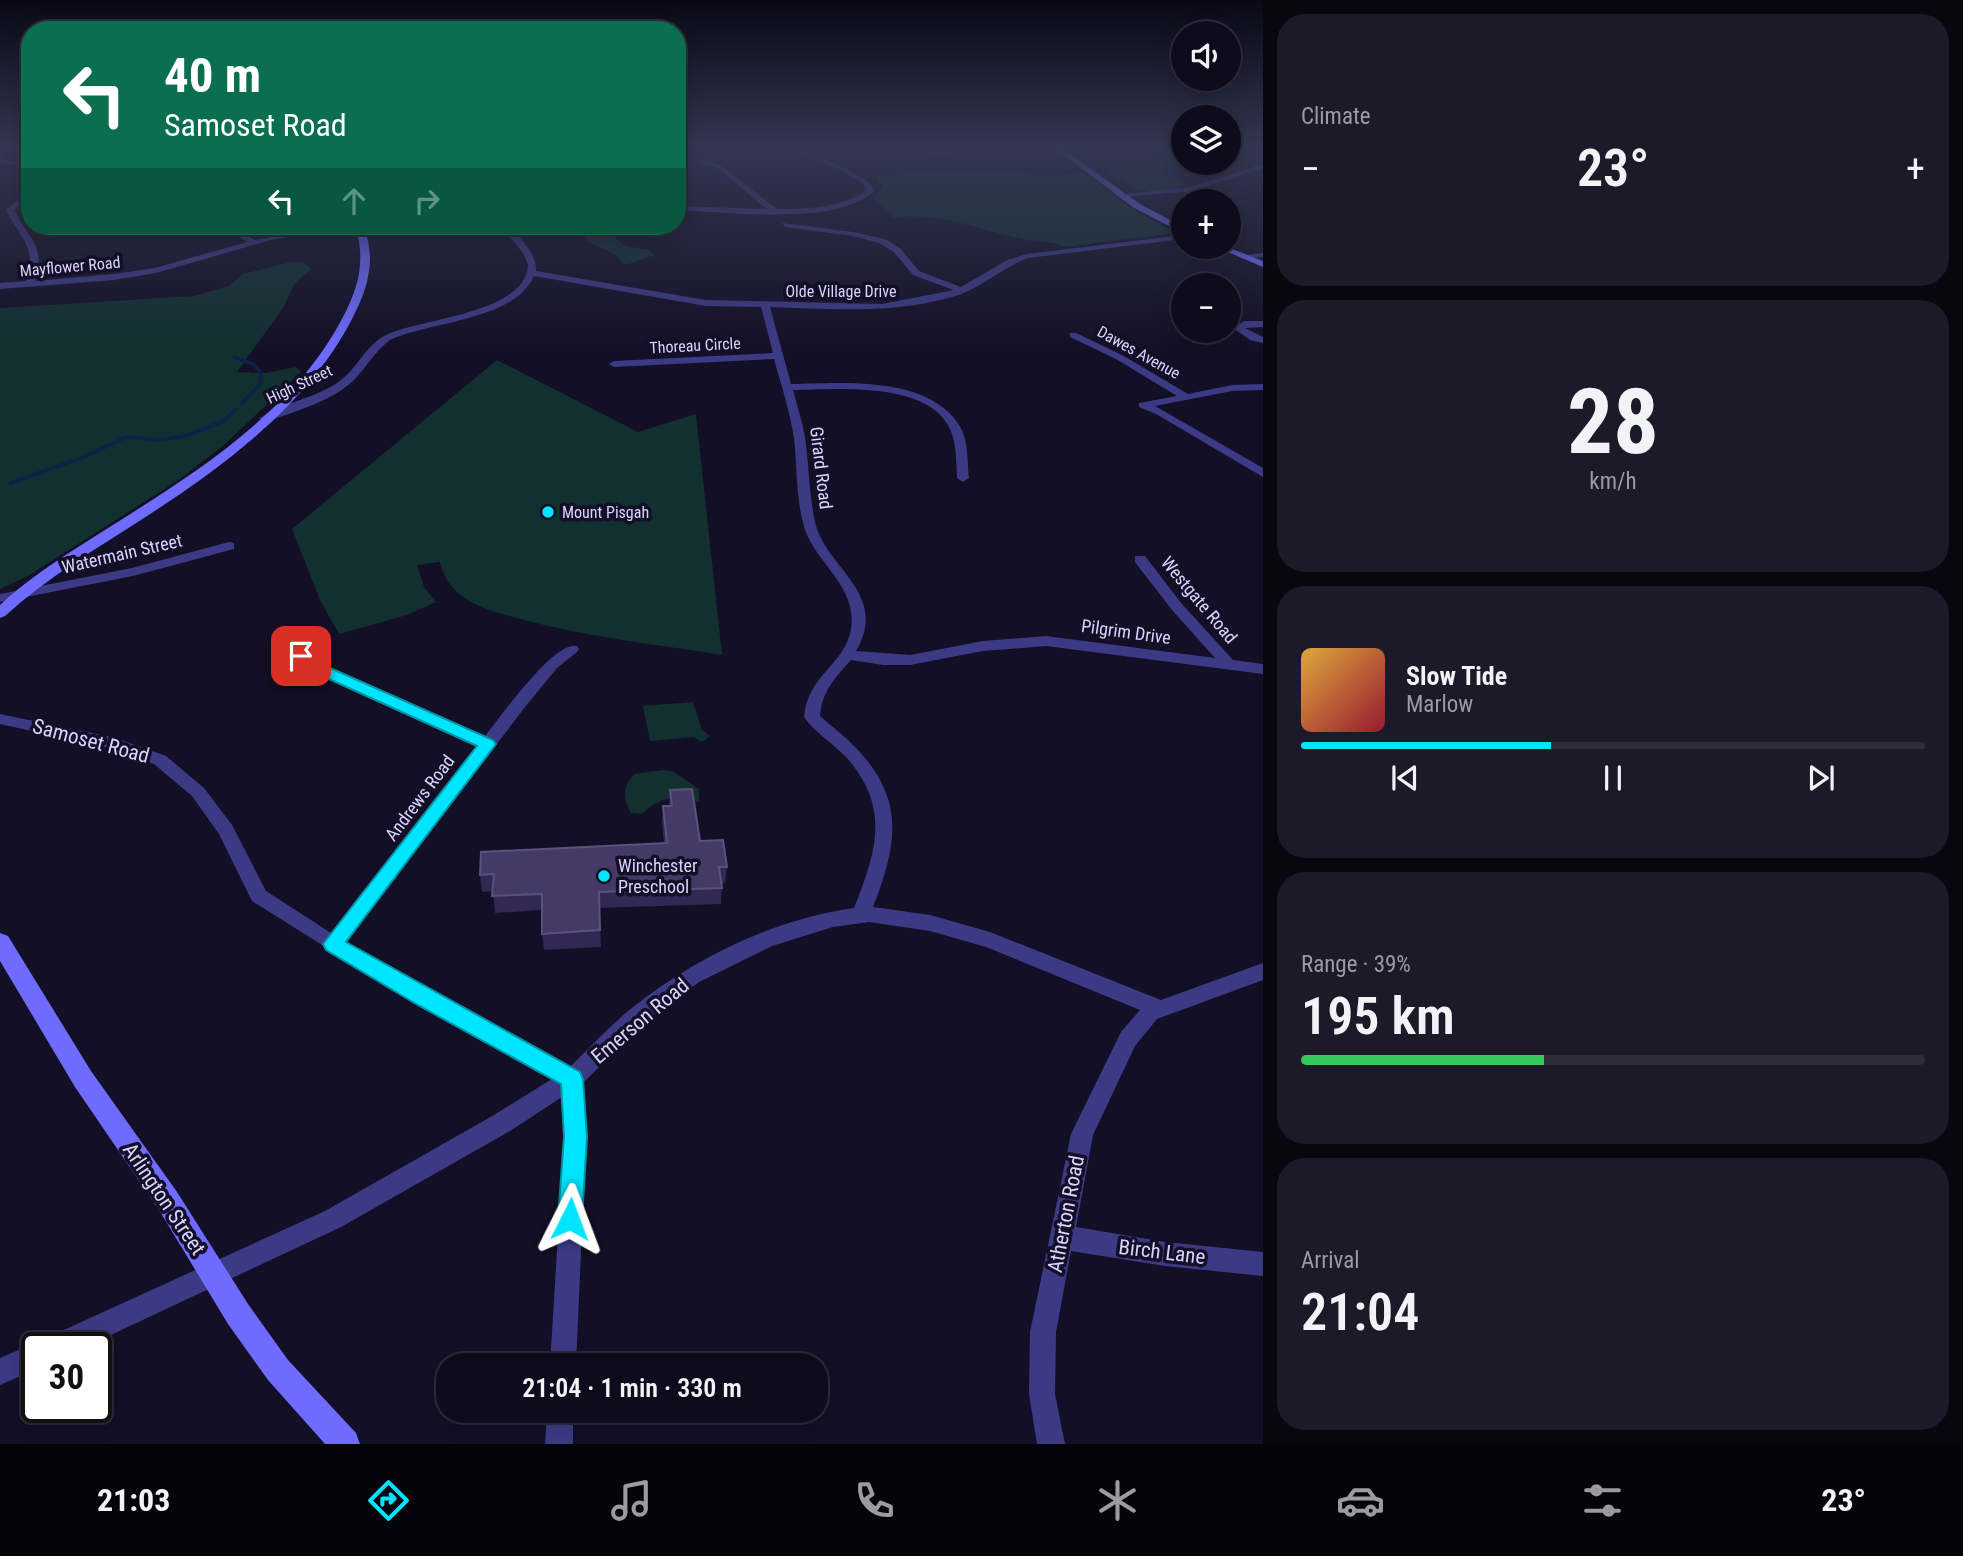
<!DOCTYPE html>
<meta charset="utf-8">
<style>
body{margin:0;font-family:"Roboto Condensed",sans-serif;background:#1c1929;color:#f1f3f6;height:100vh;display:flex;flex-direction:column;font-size:26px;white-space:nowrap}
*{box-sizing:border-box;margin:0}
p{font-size:23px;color:#9b9ba3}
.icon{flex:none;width:38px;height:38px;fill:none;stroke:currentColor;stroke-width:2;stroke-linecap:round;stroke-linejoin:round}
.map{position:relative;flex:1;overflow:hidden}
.panel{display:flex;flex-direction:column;gap:14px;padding:14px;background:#08060f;width:700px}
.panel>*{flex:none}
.top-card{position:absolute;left:21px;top:21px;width:665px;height:214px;border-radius:28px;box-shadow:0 4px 18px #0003,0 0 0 2px #2e2b3b;background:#0b6e4f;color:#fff;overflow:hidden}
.controls{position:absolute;left:1171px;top:21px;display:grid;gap:14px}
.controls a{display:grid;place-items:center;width:70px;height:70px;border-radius:50%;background:#0e0b1c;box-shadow:0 4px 18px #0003,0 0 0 2px #2e2b3b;font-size:35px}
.speed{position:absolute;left:21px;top:1332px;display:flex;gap:14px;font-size:35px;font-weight:700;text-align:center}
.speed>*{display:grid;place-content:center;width:91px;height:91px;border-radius:50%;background:#0e0b1c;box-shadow:0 4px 18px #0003,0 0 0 2px #2e2b3b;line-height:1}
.speed .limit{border:4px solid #111;border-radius:10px;background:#fff;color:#111}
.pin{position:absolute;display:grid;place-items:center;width:60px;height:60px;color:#fff;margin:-30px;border-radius:14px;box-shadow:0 4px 10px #0006}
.me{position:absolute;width:77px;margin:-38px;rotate:3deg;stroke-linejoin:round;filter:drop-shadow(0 0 5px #0008)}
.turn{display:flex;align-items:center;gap:24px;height:147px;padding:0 28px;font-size:32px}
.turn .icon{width:91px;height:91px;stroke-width:2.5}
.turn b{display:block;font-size:49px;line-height:60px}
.lanes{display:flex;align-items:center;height:66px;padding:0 28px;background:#0003;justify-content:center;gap:35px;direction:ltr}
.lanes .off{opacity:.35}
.big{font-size:52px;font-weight:600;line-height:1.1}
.panel .widget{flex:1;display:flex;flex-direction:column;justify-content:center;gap:10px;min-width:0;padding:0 24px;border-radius:28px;background:#1c1929}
.panel .dial{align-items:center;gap:0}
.dial b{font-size:91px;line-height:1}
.song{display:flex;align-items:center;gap:21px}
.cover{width:84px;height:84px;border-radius:10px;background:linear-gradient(135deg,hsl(40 70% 55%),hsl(350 70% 35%))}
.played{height:7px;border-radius:4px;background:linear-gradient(90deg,#00e5ff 40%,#2e2b3b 40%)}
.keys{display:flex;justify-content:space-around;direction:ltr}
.heat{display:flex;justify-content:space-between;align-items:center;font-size:38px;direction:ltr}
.charge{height:10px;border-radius:5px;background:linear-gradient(90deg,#34c759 39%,#2e2b3b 0)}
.trip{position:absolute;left:436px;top:1353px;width:392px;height:70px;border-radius:28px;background:#0e0b1c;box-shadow:0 4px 18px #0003,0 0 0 2px #2e2b3b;font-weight:600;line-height:70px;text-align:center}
.dock{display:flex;height:112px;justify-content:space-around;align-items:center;background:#06040b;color:#9b9ba3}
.dock .icon{width:49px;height:49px}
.dock .selected{color:#00e5ff}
.dock b{font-size:32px;color:#f1f3f6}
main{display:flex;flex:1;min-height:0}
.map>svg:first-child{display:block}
.green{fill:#12302f}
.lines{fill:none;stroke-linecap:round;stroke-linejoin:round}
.stream{stroke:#0c2248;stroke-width:3.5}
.street{fill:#3d3a85;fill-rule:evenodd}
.secondary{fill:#6f6bff;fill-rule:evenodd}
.wall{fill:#312854}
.building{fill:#433a66;stroke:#5a527e;stroke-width:2}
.route{fill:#00e5ff;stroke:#0095a6;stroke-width:2}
.poi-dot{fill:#00e5ff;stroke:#130f26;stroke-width:2.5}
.labels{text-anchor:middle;stroke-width:7;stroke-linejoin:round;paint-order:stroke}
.far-street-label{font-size:16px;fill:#d9d4ff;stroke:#130f26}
.far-poi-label{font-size:16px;fill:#d9d4ff;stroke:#130f26;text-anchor:start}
.street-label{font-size:18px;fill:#d9d4ff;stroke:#130f26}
.poi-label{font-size:18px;fill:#d9d4ff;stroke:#130f26;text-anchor:start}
.near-street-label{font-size:21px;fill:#d9d4ff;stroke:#130f26}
</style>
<main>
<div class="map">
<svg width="1263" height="1444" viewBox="0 0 1263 1444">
<rect width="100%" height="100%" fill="#130f26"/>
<g class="green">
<path d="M 1172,149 L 1183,149 L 1183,163 L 1228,163 L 1229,158 L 1232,162 L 1228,165 L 1167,165 L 1163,171 L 1185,184 C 1161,202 1127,187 1107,172 L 1124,163 L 1160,161 L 1168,150 Z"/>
<path d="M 892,170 L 1029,171 L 1033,177 L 1083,173 L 1131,208 L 1176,233 L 1065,247 C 1050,240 1037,242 1022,239 C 980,230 937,211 893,218 L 873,198 L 884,186 L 878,181 L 878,176 L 898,173 Z"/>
<path d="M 611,234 L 625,246 L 649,250 L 654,255 L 629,264 L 622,264 C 617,248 594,250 584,237 Z"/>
<path d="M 291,262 L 302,262 L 311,269 L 294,284 L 283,308 L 237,372 L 265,373 L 296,367 L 301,372 L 224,445 L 180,479 L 28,576 L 0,589 L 0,308 L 194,296 L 229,286 L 243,274 Z"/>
<path d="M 497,360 L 638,432 L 696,414 L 722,655 C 654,644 584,637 517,618 C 498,613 478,608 462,596 C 450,587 443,576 440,562 L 417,565 L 424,587 L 436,602 L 407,615 L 339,634 L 320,600 L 292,529 Z"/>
<path d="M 693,702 L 702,730 L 710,736 L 702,742 L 694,737 L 650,741 L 643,706 Z"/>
<path d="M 663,770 L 672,771 L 699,789 L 699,802 C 676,794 659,797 642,814 L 631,813 C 622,797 623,787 634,774 Z"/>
</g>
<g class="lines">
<g class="stream">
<path d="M 234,357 L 253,364 L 261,373 L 260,385 L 242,403"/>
<path d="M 10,483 L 87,456 L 126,437 L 160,440 L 188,435 L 224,421 L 236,409"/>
</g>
<g class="street">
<path d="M 789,149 L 797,149 L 845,168 L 869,182 L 874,192 C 833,226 729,212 677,210 L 677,206 L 767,209 L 716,167 L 677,156 L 677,152 L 720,165 L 777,209 C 808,209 839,208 866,191 L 864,184 L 841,170 Z"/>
<path d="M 918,149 L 929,149 L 947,154 L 944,156 Z"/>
<path d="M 0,159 L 30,163 L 30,167 L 0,163 Z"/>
<path d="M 1263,164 L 1263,168 L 1192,191 L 1121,197 L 1117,195 L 1191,187 Z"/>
<path d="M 27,191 L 30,191 L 30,197 L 14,210 C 28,238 47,247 35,281 L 114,274 L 155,268 L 247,242 L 223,226 L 232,226 L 255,240 L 333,226 L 350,226 L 271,240 L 156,273 L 114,280 L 0,289 L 0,283 L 26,281 C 38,247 20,238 6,210 Z"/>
<path d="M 782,223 L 853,232 L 885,239 L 900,248 L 919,271 L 961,287 L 1007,260 L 1027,254 L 1183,235 L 1183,239 L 1028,258 C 1001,268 979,290 952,297 C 893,314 831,309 770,307 L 791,384 C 841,383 928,375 959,425 C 969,440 967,461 969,478 L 963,482 L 957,478 C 956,462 957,444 950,429 C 929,381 836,389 793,390 C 797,405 802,421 805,437 C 809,465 809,494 815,522 C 825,568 890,593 856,651 L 910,655 L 983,641 L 1046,636 L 1215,658 L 1172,610 L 1135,562 L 1135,556 L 1145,556 L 1182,604 L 1233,660 L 1263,664 L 1263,674 L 1046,646 L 983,651 L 910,665 L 883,665 L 851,660 C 835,678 822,691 820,716 C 832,727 845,736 856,748 C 906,800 897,845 873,907 L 930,915 L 990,932 L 1161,1000 L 1263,963 L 1263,980 L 1157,1019 L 1135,1046 L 1093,1135 L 1076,1227 L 1165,1242 L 1263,1252 L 1263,1276 L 1165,1266 L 1071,1251 L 1056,1332 L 1055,1394 L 1065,1444 L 1037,1444 L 1029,1394 L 1030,1332 L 1071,1134 L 1121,1032 L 1140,1010 L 986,947 L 930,931 L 869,922 L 833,927 L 772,946 L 699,982 L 642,1024 L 583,1083 L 586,1137 L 576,1365 L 550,1365 L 564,1137 L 562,1097 L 510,1131 L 341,1227 L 83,1348 L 37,1348 L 37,1369 L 0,1385 L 0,1358 L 37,1342 L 42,1344 L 44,1339 L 325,1211 L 494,1115 L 552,1079 L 416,1004 L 252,901 L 219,834 L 192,796 L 154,764 L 113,749 L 0,724 L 0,714 L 116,738 L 166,756 L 204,788 L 232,825 L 266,891 L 331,933 L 478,746 L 318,674 L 296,659 L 294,656 L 296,653 L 306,653 L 328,668 L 485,736 C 500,718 554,640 577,646 L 579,649 L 577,652 L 557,668 L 525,707 L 346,942 L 430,992 L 570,1067 C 589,1048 608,1028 628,1011 C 691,960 773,919 854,908 C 876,853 891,808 847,758 C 834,744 815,733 804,717 C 808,674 845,665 851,629 C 858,584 812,562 803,523 C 796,496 797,465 794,438 C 790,411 781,385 774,359 L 614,367 L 609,364 L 614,361 L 773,353 L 761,307 L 706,306 L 534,276 C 514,321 431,321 390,340 C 374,352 366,368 353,381 C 330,402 296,411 268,421 L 259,419 C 278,403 317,399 341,380 C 358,367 366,345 386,335 C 420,318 527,314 528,264 L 523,253 L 501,226 L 509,226 C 520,239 537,253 536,271 L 706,300 L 882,304 L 954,290 L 913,275 L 894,252 L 879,243 L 853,236 L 785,227 Z"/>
<path d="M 1263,253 L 1263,257 L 1242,258 L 1238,256 Z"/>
<path d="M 1244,321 L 1263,321 L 1263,327 L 1245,328 L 1263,337 L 1263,343 L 1250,340 L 1236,330 L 1236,326 Z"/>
<path d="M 1070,333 L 1076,333 L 1122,355 L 1188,394 L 1232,385 L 1263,384 L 1263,390 L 1232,391 L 1155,406 L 1263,468 L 1263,477 L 1156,414 L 1139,407 L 1139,403 L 1177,396 L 1116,359 L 1070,337 Z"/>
<path d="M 229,542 L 234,543 L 234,549 L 133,576 L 0,602 L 0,594 L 132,568 Z"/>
<path d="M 547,1410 L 573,1410 L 573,1444 L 545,1444 Z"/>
</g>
<g class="secondary">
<path d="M 1056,149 L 1063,149 L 1140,204 L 1183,227 L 1183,233 L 1134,208 Z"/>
<path d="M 355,226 L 363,226 C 377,258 368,288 353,317 C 309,404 224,466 144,518 C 96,549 48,577 5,616 L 0,618 L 0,605 C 41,567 89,541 135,511 C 214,461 299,402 343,317 C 359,287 366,259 355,226 Z"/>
<path d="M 1216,247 L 1227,247 L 1263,261 L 1263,267 Z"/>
<path d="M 0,933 L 8,936 L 91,1071 L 177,1192 L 248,1304 L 288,1360 L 356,1433 L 360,1444 L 325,1444 L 268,1380 L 228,1324 L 159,1210 L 75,1087 L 0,961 Z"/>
</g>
</g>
<path class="wall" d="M 670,790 L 700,841 L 727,867 L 725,883 L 722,884 L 721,904 L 599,908 L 601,947 L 544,950 L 542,934 L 542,910 L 495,913 L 493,891 L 482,892 L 480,875 L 664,843 L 662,823 L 663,806 L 669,806 Z"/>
<path class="building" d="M 692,789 L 700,841 L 723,840 L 727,867 L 719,867 L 722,888 L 599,892 L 600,930 L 542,934 L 542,894 L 492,896 L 494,874 L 480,875 L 481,852 L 667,843 L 663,806 L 672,806 L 670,790 Z"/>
<linearGradient id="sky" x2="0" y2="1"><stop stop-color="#0a0815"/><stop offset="0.42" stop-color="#333752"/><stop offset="1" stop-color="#333752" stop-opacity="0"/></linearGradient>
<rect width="1263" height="351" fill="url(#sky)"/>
<path class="route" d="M 301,651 L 328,667 L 493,740 L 496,744 L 346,942 L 580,1072 L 583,1079 L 587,1137 L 582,1219 L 579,1228 L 570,1231 L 562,1228 L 558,1219 L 564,1137 L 561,1084 L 416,1004 L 326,950 L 323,944 L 477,746 L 318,674 L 296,659 L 294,656 L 296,653 Z"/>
<g class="poi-dot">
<circle cx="548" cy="512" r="7"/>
<circle cx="604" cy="876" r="7"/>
</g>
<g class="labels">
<g class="far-street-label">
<text transform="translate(70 266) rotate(-5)" y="6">Mayflower Road</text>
<text x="841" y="297">Olde Village Drive</text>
<text transform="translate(695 345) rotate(-3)" y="6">Thoreau Circle</text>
<text transform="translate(1139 352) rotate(29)" y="6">Dawes Avenue</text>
<text transform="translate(299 384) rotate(-25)" y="6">High Street</text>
</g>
<g class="far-poi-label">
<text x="562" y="518">Mount Pisgah</text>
</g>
<g class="street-label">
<text transform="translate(821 468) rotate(83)" y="6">Girard Road</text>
<text transform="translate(122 554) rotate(-13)" y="6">Watermain Street</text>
<text transform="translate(1199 600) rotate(50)" y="6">Westgate Road</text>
<text transform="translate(1126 632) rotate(8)" y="6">Pilgrim Drive</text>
<text transform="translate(420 798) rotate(-53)" y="6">Andrews Road</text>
</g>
<g class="poi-label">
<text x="618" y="872">Winchester<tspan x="618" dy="21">Preschool</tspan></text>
</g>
<g class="near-street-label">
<text transform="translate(91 741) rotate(15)" y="7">Samoset Road</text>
<text transform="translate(640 1021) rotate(-40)" y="7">Emerson Road</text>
<text transform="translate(164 1199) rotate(56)" y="7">Arlington Street</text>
<text transform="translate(1066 1214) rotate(-79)" y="7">Atherton Road</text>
<text transform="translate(1162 1252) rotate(7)" y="7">Birch Lane</text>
</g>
</g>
</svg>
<div class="controls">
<a><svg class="icon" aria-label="sound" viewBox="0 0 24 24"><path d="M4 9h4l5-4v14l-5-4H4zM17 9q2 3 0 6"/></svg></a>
<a><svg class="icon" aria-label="layers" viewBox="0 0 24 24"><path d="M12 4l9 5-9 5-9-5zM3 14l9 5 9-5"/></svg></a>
<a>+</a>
<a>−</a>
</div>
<div class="speed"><div class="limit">30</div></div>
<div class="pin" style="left:301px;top:656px;background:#d93025"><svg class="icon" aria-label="arrive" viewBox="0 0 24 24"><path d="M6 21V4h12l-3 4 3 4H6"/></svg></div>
<svg class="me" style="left:570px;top:1219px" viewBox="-20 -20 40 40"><path d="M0-17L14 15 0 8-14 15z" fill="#00e5ff" stroke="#fff" stroke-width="4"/></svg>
<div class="trip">21:04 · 1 min · 330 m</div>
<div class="top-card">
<div class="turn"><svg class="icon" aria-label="left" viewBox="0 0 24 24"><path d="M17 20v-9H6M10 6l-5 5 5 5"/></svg><div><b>40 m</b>Samoset Road</div></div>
<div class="lanes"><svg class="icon" aria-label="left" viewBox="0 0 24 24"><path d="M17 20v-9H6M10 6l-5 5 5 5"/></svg><svg class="icon off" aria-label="ahead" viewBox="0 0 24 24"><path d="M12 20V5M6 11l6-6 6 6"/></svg><svg class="icon off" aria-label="right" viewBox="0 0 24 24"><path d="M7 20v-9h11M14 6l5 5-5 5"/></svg></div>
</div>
</div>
<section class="panel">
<div class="widget"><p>Climate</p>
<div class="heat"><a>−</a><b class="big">23°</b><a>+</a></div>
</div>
<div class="widget dial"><b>28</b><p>km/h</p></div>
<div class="widget">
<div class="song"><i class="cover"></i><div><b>Slow Tide</b><p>Marlow</p></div></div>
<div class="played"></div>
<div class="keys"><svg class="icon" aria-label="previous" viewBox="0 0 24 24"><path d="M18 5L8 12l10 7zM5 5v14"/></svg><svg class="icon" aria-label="pause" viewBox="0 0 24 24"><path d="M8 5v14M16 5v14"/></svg><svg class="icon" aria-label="next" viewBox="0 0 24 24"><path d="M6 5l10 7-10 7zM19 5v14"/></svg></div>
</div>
<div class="widget"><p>Range · 39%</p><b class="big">195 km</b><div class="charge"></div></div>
<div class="widget"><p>Arrival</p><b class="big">21:04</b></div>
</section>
</main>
<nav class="dock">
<b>21:03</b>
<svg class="icon selected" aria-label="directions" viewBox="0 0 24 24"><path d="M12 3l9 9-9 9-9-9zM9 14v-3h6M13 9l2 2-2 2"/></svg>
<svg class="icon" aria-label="music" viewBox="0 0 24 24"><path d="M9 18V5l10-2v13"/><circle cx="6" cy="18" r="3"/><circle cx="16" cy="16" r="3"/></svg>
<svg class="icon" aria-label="phone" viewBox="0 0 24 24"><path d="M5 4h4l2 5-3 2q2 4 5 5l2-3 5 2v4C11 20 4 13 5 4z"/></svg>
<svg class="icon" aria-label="climate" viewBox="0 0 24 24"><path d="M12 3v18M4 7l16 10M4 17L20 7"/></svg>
<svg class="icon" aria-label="car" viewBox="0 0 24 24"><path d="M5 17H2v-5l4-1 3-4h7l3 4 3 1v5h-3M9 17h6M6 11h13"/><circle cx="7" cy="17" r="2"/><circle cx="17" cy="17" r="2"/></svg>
<svg class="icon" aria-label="filters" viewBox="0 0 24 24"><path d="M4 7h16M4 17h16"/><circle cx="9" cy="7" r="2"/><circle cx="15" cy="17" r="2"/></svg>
<b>23°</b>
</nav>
